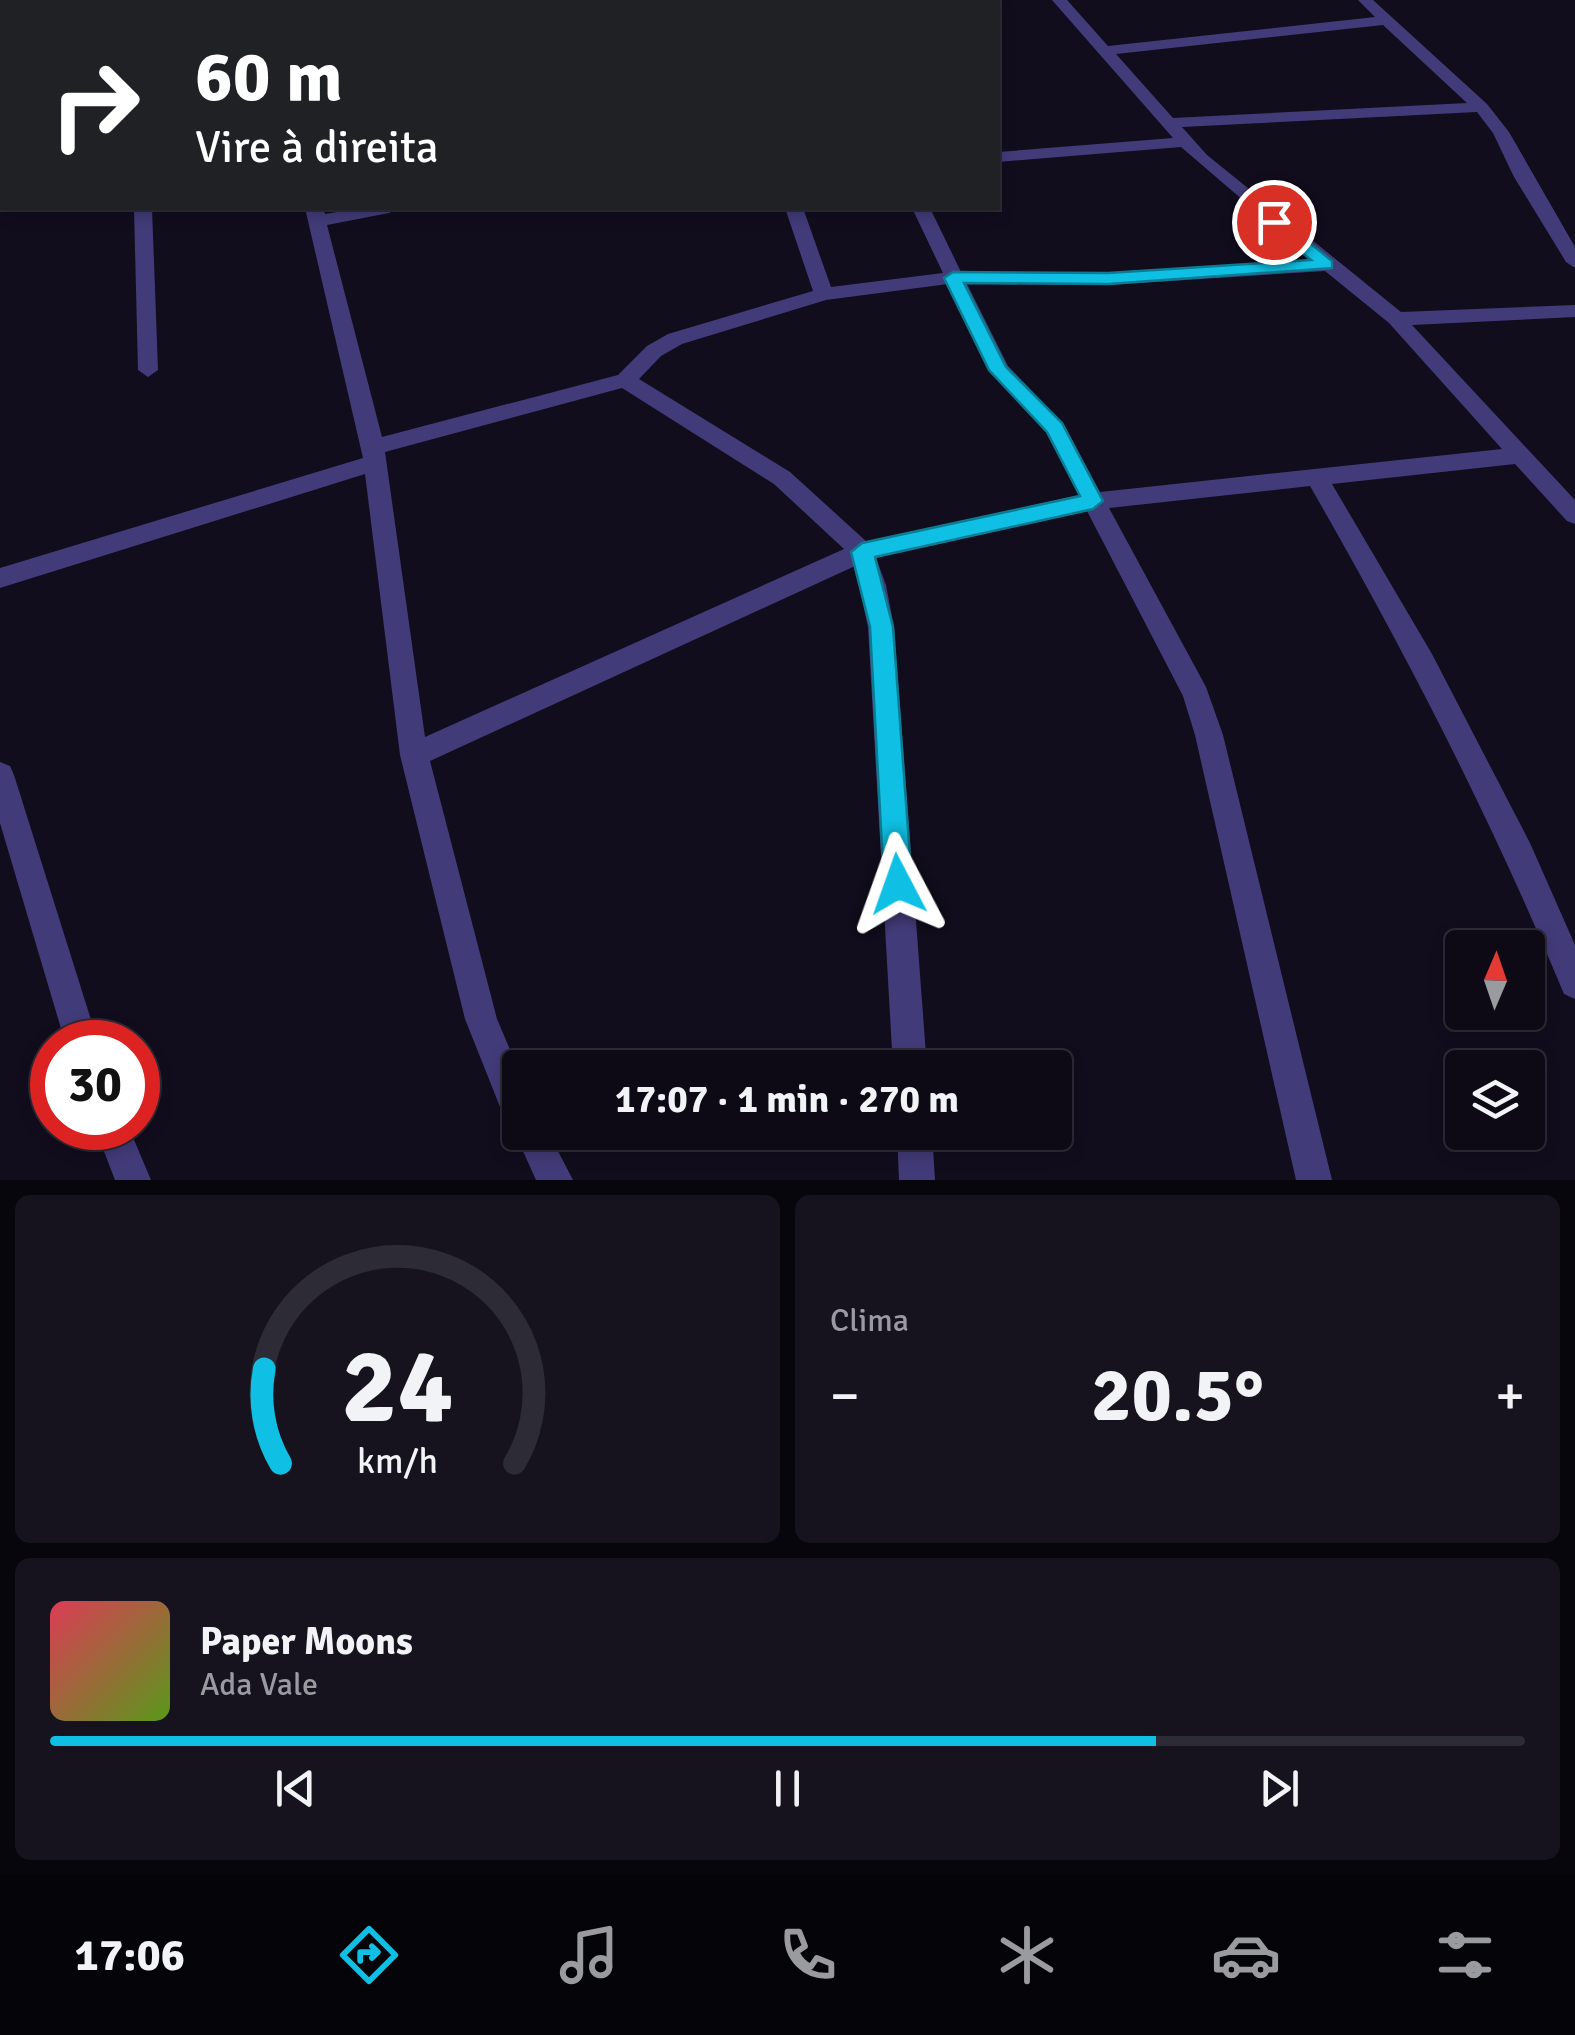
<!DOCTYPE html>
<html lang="pt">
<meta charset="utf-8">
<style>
body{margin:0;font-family:Signika,sans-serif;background:#16131f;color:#f1f3f6;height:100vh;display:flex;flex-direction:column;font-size:38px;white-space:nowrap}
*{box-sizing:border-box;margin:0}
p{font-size:32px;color:#9a9aa1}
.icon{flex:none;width:55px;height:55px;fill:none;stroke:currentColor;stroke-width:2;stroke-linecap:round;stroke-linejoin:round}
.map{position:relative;height:1180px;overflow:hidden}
.details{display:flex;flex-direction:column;gap:15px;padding:15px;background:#07060c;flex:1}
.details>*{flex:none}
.guide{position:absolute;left:0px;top:0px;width:1000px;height:210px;box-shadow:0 5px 15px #0003,0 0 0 2px #2d2b35;background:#202124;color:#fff;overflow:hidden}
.needle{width:65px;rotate:2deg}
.controls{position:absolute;left:1445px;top:930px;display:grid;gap:20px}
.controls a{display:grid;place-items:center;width:100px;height:100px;border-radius:10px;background:#0d0a16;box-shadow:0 5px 15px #0003,0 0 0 2px #2d2b35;font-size:50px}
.speed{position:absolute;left:30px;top:1020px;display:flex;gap:20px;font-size:50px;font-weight:700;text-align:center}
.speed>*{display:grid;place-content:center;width:130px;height:130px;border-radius:50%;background:#0d0a16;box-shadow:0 5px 15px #0003,0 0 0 2px #2d2b35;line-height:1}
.speed .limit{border:15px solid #d22;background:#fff;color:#111}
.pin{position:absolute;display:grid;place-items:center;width:85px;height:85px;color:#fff;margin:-42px;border:5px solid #fff;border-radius:50%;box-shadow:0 2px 10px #0007}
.me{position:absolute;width:110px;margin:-55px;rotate:356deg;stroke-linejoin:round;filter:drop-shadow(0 0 8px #0008)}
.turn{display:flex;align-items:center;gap:35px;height:210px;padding:0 30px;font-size:45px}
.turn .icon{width:130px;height:130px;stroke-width:2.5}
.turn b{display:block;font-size:70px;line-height:85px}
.big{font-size:75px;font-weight:800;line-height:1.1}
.details .card{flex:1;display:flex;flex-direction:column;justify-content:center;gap:15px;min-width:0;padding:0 35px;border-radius:15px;background:#16131f}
.details .dial{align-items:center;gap:0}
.dial svg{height:260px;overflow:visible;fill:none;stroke:#2d2b35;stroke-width:7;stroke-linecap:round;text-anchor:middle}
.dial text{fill:#f1f3f6;stroke:none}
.song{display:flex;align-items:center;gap:30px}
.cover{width:120px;height:120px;border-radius:15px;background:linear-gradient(135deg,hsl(350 70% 55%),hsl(90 70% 35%))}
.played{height:10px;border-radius:5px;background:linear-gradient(90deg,#0fc0e4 75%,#2d2b35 75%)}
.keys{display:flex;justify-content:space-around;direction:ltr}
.heat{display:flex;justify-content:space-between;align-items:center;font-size:55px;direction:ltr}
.details .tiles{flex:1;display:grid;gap:15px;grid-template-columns:1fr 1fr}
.card:last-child{grid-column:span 2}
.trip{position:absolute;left:502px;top:1050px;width:570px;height:100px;border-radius:10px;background:#0d0a16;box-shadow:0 5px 15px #0003,0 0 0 2px #2d2b35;font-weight:800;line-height:100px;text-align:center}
.menu{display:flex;height:160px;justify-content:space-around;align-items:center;background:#050409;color:#9a9aa1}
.menu .icon{width:70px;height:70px}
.menu .on{color:#0fc0e4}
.menu b{font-size:45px;color:#f1f3f6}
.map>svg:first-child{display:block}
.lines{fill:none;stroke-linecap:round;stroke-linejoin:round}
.minor{fill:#423b79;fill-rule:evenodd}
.route{fill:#0fc0e4;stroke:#0a7d94;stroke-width:2.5}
</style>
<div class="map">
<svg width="1575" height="1180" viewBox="0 0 1575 1180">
<rect width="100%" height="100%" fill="#110d1d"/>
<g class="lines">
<g class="minor">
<path d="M 388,0 L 403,0 L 404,2 L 390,2 Z"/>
<path d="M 649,0 L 663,0 L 664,2 L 650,2 Z"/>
<path d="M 806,0 L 820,0 L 821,2 L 807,2 Z"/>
<path d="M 1052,0 L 1067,0 L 1108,46 L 1375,17 L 1358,0 L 1373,0 L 1487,104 L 1509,132 L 1575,247 L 1575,268 L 1566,262 L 1514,177 L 1493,133 L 1477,112 L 1182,127 L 1207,155 L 1401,312 L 1575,305 L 1575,317 L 1412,325 L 1575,500 L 1575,524 L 1567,521 L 1515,464 L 1332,484 L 1432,654 L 1530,843 L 1575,945 L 1575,999 L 1564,994 C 1491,818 1405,651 1310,486 L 1109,508 L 1206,687 L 1223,735 L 1332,1180 L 1296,1180 L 1195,735 L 1183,696 L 1087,511 L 876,558 L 886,585 L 894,627 L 927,1068 L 893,1068 L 868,627 L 855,566 L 430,761 L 497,1019 L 520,1073 L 520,1132 L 548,1132 L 573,1180 L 536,1180 L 513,1129 L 508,1127 L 465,1019 L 400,755 L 365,474 L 0,588 L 0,568 L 363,458 L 305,208 L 323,208 L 325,214 L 362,208 L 398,208 L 389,213 L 327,225 L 382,437 L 618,375 L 647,346 L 668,334 L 813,291 L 785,208 L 803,208 L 831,287 L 943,273 L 912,208 L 930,208 L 961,272 L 1108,273 L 1313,260 L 1181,147 L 998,162 L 998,152 L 1173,138 ZM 1383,25 L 1467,103 L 1173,118 L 1116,54 ZM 1325,271 L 1389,323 L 1502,449 L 1100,492 L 1063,423 L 1008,366 L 967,284 L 1108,285 ZM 948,284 L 989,370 L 1046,432 L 1079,495 L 867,542 L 790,472 L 639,379 L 661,356 L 682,344 L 826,300 ZM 622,388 L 774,484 L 844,549 L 425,737 L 385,452 Z"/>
<rect x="0" y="104" width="2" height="10"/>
<path d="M 134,208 L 152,208 L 158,370 L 148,377 L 138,370 Z"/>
<path d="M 0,762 L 10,766 L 14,775 L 98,1042 L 65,1042 L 0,823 Z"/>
<path d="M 95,1128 L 129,1128 L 151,1180 L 115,1180 Z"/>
<path d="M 897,1132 L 932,1132 L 935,1180 L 899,1180 Z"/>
</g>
</g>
<path class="route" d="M 1268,218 L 1279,218 L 1332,261 L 1332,268 L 1108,284 L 964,283 L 1006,367 L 1062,423 L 1103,501 L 1093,509 L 875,557 L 893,627 L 912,884 L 908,893 L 898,897 L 888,893 L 884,884 L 870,627 L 851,552 L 862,543 L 1080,496 L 1047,432 L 989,370 L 944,278 L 953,272 L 1108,273 L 1311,260 L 1268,225 Z"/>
</svg>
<div class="controls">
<a><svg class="needle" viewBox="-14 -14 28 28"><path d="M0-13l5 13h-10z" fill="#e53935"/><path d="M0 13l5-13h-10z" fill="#9a9aa1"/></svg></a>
<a><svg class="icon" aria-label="layers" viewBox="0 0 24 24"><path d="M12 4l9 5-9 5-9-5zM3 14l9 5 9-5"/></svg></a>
</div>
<div class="speed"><div class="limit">30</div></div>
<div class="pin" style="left:1274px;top:222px;background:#d93025"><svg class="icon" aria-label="arrive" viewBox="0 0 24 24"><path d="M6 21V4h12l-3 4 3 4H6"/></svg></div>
<svg class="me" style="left:898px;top:884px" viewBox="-20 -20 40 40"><path d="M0-17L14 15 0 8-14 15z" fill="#0fc0e4" stroke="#fff" stroke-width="4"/></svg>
<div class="trip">17:07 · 1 min · 270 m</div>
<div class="guide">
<div class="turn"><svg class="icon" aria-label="right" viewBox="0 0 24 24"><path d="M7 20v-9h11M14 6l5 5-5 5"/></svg><div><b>60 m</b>Vire à direita</div></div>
</div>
</div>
<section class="details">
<div class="tiles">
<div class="card dial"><svg viewBox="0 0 100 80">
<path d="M14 69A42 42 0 1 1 86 69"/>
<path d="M14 69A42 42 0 0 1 9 40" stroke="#0fc0e4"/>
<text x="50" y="56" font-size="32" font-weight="700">24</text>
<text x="50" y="72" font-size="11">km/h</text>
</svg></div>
<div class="card"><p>Clima</p>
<div class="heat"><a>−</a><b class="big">20.5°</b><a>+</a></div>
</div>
<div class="card">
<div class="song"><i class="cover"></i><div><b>Paper Moons</b><p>Ada Vale</p></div></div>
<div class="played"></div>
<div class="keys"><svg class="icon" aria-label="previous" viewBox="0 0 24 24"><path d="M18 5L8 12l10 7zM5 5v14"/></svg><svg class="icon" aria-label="pause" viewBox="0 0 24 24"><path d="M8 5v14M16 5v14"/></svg><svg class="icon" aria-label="next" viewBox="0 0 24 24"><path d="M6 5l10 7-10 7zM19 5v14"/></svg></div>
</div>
</div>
</section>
<nav class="menu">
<b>17:06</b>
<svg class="icon on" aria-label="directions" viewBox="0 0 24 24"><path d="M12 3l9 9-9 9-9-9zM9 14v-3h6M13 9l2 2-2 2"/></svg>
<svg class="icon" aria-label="music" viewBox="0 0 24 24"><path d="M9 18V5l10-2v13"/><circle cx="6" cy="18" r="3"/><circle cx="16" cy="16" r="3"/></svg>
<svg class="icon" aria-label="phone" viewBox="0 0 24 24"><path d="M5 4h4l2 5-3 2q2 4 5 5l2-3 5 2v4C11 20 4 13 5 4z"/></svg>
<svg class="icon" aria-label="climate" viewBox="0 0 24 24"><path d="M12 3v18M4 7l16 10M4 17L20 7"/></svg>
<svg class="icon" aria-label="car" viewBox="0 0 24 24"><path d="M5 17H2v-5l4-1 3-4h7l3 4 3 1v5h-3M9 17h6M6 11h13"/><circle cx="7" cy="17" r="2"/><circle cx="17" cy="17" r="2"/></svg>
<svg class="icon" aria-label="filters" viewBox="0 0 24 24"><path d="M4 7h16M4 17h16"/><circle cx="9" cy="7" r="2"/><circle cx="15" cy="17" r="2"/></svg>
</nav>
